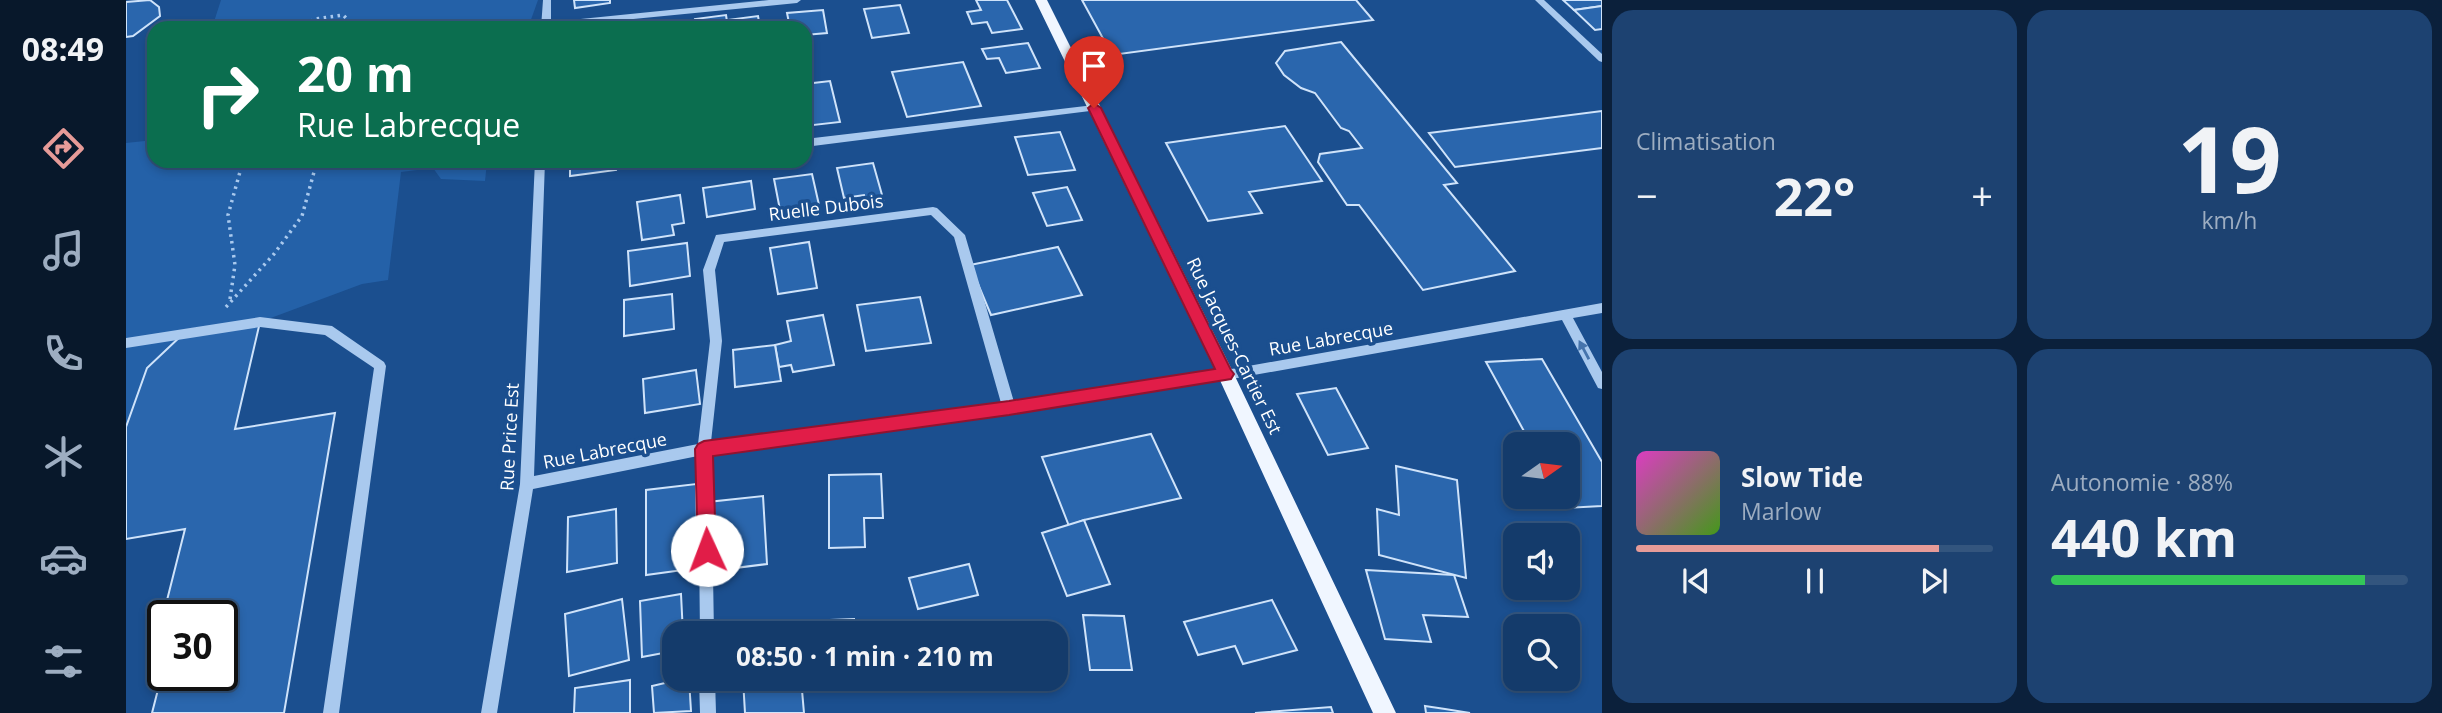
<!DOCTYPE html>
<html lang="fr">
<meta charset="utf-8">
<style>
body{margin:0;font-family:"Open Sans",sans-serif;background:#1d4271;color:#f1f3f6;height:100vh;display:flex;flex-direction:column;font-size:26px;white-space:nowrap}
*{box-sizing:border-box;margin:0}
p{font-size:23px;color:#9dadc1}
.icon{flex:none;width:38px;height:38px;fill:none;stroke:currentColor;stroke-width:2;stroke-linecap:round;stroke-linejoin:round}
.map{position:relative;flex:1;overflow:hidden}
.details{display:flex;flex-direction:column;gap:10px;padding:10px;background:#0b203b;width:840px}
.details>*{flex:none}
.banner{position:absolute;left:21px;top:21px;width:665px;height:147px;border-radius:21px;box-shadow:0 4px 10px #0003,0 0 0 2px #33557e;background:#0b6e4f;color:#fff;overflow:hidden}
.needle{width:46px;rotate:76deg}
.fabs{position:absolute;left:1377px;top:432px;display:grid;gap:14px}
.fabs a{display:grid;place-items:center;width:77px;height:77px;border-radius:14px;background:#143b6b;box-shadow:0 4px 10px #0003,0 0 0 2px #33557e;font-size:35px}
.speed{position:absolute;left:21px;top:600px;display:flex;gap:14px;font-size:35px;font-weight:700;text-align:center}
.speed>*{display:grid;place-content:center;width:91px;height:91px;border-radius:50%;background:#143b6b;box-shadow:0 4px 10px #0003,0 0 0 2px #33557e;line-height:1}
.speed .limit{border:4px solid #111;border-radius:10px;background:#fff;color:#111}
.pin{position:absolute;display:grid;place-items:center;width:60px;height:60px;color:#fff;margin:-72px -30px;border-radius:50% 50% 50% 0;rotate:-45deg;box-shadow:0 0 7px #0007}
.pin .icon{rotate:45deg}
.me{position:absolute;width:77px;margin:-38px;rotate:358deg;stroke-linejoin:round;filter:drop-shadow(0 0 5px #0008)}
.turn{display:flex;align-items:center;gap:24px;height:147px;padding:0 35px;font-size:32px}
.turn .icon{width:91px;height:91px;stroke-width:2.5}
.turn b{display:block;font-size:49px;line-height:60px}
.big{font-size:52px;font-weight:700;line-height:1.1}
.details .tile{flex:1;display:flex;flex-direction:column;justify-content:center;gap:10px;min-width:0;padding:0 24px;border-radius:21px;background:#1d4271}
.details .dial{align-items:center;gap:0}
.dial b{font-size:91px;line-height:1}
.song{display:flex;align-items:center;gap:21px}
.cover{width:84px;height:84px;border-radius:10px;background:linear-gradient(135deg,hsl(310 70% 55%),hsl(100 70% 35%))}
.played{height:7px;border-radius:4px;background:linear-gradient(90deg,#e69b98 85%,#33557e 85%)}
.keys{display:flex;justify-content:space-around;direction:ltr}
.heat{display:flex;justify-content:space-between;align-items:center;font-size:38px;direction:ltr}
.charge{height:10px;border-radius:5px;background:linear-gradient(90deg,#34c759 88%,#33557e 0)}
.details .tiles{flex:1;display:grid;gap:10px;grid-template-columns:repeat(2,1fr)}
.trip{position:absolute;left:536px;top:621px;width:406px;height:70px;border-radius:21px;background:#143b6b;box-shadow:0 4px 10px #0003,0 0 0 2px #33557e;font-weight:700;line-height:70px;text-align:center}
main{display:flex;flex:1;min-height:0}
.tabs{display:flex;flex-direction:column;width:126px;justify-content:space-around;align-items:center;background:#08182b;color:#9dadc1}
.tabs .icon{width:49px;height:49px}
.tabs .active{color:#e69b98}
.tabs b{font-size:32px;color:#f1f3f6}
.map>svg:first-child{display:block}
.green{fill:#2461a8}
.building{fill:#2a66ad;stroke:#cfe3fa;stroke-width:2}
.lines{fill:none;stroke-linecap:round;stroke-linejoin:round}
.path{stroke:#a9c9ee;stroke-width:3.5;stroke-dasharray:2.5 4.5;stroke-linecap:butt}
.minor{fill:#a9c9ee;fill-rule:evenodd}
.major{fill:#f0f6ff;fill-rule:evenodd}
.oneway{fill:#4674ac}
.route{fill:#e11d48;stroke:#92132f;stroke-width:2}
.labels{text-anchor:middle;stroke-width:7;stroke-linejoin:round;paint-order:stroke}
.street-label{font-size:18px;fill:#fff;stroke:#1b4f8f}
</style>
<main>
<nav class="tabs">
<b>08:49</b>
<svg class="icon active" aria-label="directions" viewBox="0 0 24 24"><path d="M12 3l9 9-9 9-9-9zM9 14v-3h6M13 9l2 2-2 2"/></svg>
<svg class="icon" aria-label="music" viewBox="0 0 24 24"><path d="M9 18V5l10-2v13"/><circle cx="6" cy="18" r="3"/><circle cx="16" cy="16" r="3"/></svg>
<svg class="icon" aria-label="phone" viewBox="0 0 24 24"><path d="M5 4h4l2 5-3 2q2 4 5 5l2-3 5 2v4C11 20 4 13 5 4z"/></svg>
<svg class="icon" aria-label="climate" viewBox="0 0 24 24"><path d="M12 3v18M4 7l16 10M4 17L20 7"/></svg>
<svg class="icon" aria-label="car" viewBox="0 0 24 24"><path d="M5 17H2v-5l4-1 3-4h7l3 4 3 1v5h-3M9 17h6M6 11h13"/><circle cx="7" cy="17" r="2"/><circle cx="17" cy="17" r="2"/></svg>
<svg class="icon" aria-label="filters" viewBox="0 0 24 24"><path d="M4 7h16M4 17h16"/><circle cx="9" cy="7" r="2"/><circle cx="15" cy="17" r="2"/></svg>
</nav>
<div class="map">
<svg width="1476" height="713" viewBox="0 0 1476 713">
<rect width="100%" height="100%" fill="#1b4f8f"/>
<g class="green">
<path d="M 95,0 L 412,0 L 402,28 L 86,28 Z"/>
<path d="M 28,140 L 28,161 L 367,161 L 361,162 L 359,181 L 315,179 L 307,168 L 275,172 L 262,280 L 236,284 L 134,322 L 57,334 L 21,368 L 0,427 L 0,143 Z"/>
</g>
<g class="building">
<path d="M 24,0 L 33,7 L 34,16 L 7,36 L 0,37 L 0,2 Z"/>
<path d="M 448,0 L 484,0 L 484,3 L 449,8 Z"/>
<path d="M 850,0 L 881,0 L 896,29 L 866,33 L 861,22 L 846,24 L 841,12 L 855,10 Z"/>
<path d="M 956,0 L 1230,0 L 1247,20 L 986,55 Z"/>
<path d="M 1437,0 L 1476,0 L 1476,6 L 1448,10 Z"/>
<path d="M 774,5 L 783,33 L 746,38 L 738,9 Z"/>
<path d="M 1476,6 L 1476,29 L 1469,30 L 1448,10 Z"/>
<path d="M 697,10 L 701,33 L 679,35 L 679,28 L 664,28 L 661,13 Z"/>
<path d="M 600,15 L 602,28 L 570,28 L 569,19 Z"/>
<path d="M 632,16 L 634,28 L 602,28 L 601,20 Z"/>
<path d="M 548,21 L 549,28 L 503,28 Z"/>
<path d="M 1215,42 L 1331,183 L 1318,185 L 1389,271 L 1297,290 L 1233,205 L 1221,205 L 1192,162 L 1194,154 L 1236,148 L 1223,131 L 1215,128 L 1189,93 L 1175,88 L 1158,75 L 1150,63 L 1159,51 Z"/>
<path d="M 902,43 L 914,68 L 880,73 L 873,58 L 861,59 L 856,49 Z"/>
<path d="M 837,62 L 855,106 L 781,117 L 766,72 Z"/>
<path d="M 704,81 L 714,122 L 679,126 L 679,84 Z"/>
<path d="M 1476,111 L 1476,148 L 1329,167 L 1303,133 Z"/>
<path d="M 1159,126 L 1196,181 L 1123,192 L 1136,213 L 1082,221 L 1040,143 Z"/>
<path d="M 934,132 L 949,170 L 902,175 L 889,137 Z"/>
<path d="M 444,161 L 489,161 L 490,170 L 444,176 Z"/>
<path d="M 747,163 L 758,202 L 741,205 L 738,195 L 718,198 L 711,168 Z"/>
<path d="M 686,174 L 693,205 L 654,210 L 648,179 Z"/>
<path d="M 625,181 L 629,209 L 581,217 L 577,188 Z"/>
<path d="M 941,187 L 956,220 L 921,226 L 907,193 Z"/>
<path d="M 554,195 L 558,223 L 546,225 L 548,235 L 516,240 L 511,202 Z"/>
<path d="M 683,242 L 691,288 L 652,294 L 644,248 Z"/>
<path d="M 561,243 L 564,276 L 504,286 L 502,251 Z"/>
<path d="M 932,247 L 956,295 L 865,315 L 844,265 Z"/>
<path d="M 546,294 L 548,329 L 498,336 L 498,300 Z"/>
<path d="M 794,297 L 805,343 L 740,351 L 731,305 Z"/>
<path d="M 697,315 L 708,365 L 667,372 L 665,365 L 653,367 L 649,345 L 665,341 L 661,321 Z"/>
<path d="M 134,322 L 109,429 L 209,413 L 158,713 L 26,713 L 37,670 L 37,676 L 96,676 L 96,616 L 37,616 L 59,529 L 0,539 L 0,427 L 21,368 L 57,334 Z"/>
<path d="M 649,345 L 655,381 L 609,387 L 607,350 Z"/>
<path d="M 1416,359 L 1476,462 L 1476,506 L 1439,508 L 1433,497 L 1442,497 L 1442,444 L 1405,444 L 1360,362 Z"/>
<path d="M 570,370 L 574,404 L 519,413 L 517,379 Z"/>
<path d="M 1210,388 L 1242,448 L 1202,455 L 1171,394 Z"/>
<path d="M 1025,434 L 1055,498 L 958,520 L 943,526 L 916,457 Z"/>
<path d="M 1270,466 L 1331,480 L 1340,578 L 1253,555 L 1251,509 L 1273,515 Z"/>
<path d="M 755,474 L 757,518 L 738,518 L 739,547 L 703,548 L 703,475 Z"/>
<path d="M 570,484 L 572,568 L 520,575 L 520,490 Z"/>
<path d="M 637,496 L 641,564 L 593,570 L 593,556 L 584,557 L 582,502 Z"/>
<path d="M 490,509 L 491,563 L 441,572 L 442,517 Z"/>
<path d="M 958,520 L 984,584 L 941,596 L 916,533 Z"/>
<path d="M 843,564 L 852,595 L 792,609 L 783,578 Z"/>
<path d="M 1240,570 L 1328,575 L 1342,617 L 1297,615 L 1305,642 L 1259,639 Z"/>
<path d="M 555,594 L 557,634 L 548,634 L 548,651 L 516,657 L 514,601 Z"/>
<path d="M 496,599 L 503,660 L 443,676 L 439,614 Z"/>
<path d="M 1146,600 L 1171,650 L 1117,664 L 1109,646 L 1072,655 L 1058,622 Z"/>
<path d="M 957,615 L 998,616 L 1006,670 L 964,670 Z"/>
<path d="M 37,619 L 37,651 L 28,652 Z"/>
<path d="M 728,619 L 728,634 L 679,634 L 679,621 Z"/>
<path d="M 556,679 L 563,679 L 565,711 L 528,713 L 526,686 Z"/>
<path d="M 617,679 L 675,679 L 678,713 L 619,713 Z"/>
<path d="M 504,680 L 504,713 L 448,713 L 449,688 Z"/>
<path d="M 1299,706 L 1319,709 L 1344,713 L 1300,713 Z"/>
<path d="M 1205,707 L 1207,713 L 1129,713 Z"/>
</g>
<g class="lines">
<g class="path">
<path d="M 172,28 L 189,19 L 217,15 L 230,28"/>
<path d="M 104,299 L 109,265 L 102,215 L 117,161"/>
<path d="M 100,307 L 148,254 L 176,216 L 191,161"/>
</g>
<g class="minor">
<path d="M 417,0 L 425,0 L 425,22 L 643,0 L 675,0 L 671,3 L 415,28 Z"/>
<path d="M 1409,0 L 1418,0 L 1476,54 L 1476,62 L 1473,61 Z"/>
<path d="M 968,105 L 973,108 L 972,110 L 679,147 L 679,139 Z"/>
<path d="M 409,161 L 419,161 L 408,476 L 572,444 L 584,341 L 577,270 L 590,235 L 807,207 L 811,208 L 839,235 L 888,402 L 1100,370 L 1476,303 L 1476,313 L 1447,318 L 1476,372 L 1476,389 L 1472,388 L 1436,320 L 1100,380 L 883,414 L 585,454 L 588,634 L 574,634 L 572,456 L 407,489 L 371,713 L 355,713 L 394,484 ZM 805,215 L 828,237 L 875,403 L 585,442 L 596,341 L 589,270 L 598,242 Z"/>
<path d="M 134,317 L 206,326 L 258,362 L 260,366 L 213,713 L 197,713 L 248,368 L 199,335 L 134,327 L 0,348 L 0,338 Z"/>
<path d="M 573,679 L 589,679 L 590,713 L 574,713 Z"/>
</g>
<path class="major" d="M 909,0 L 921,0 L 1106,370 L 1270,713 L 1247,713 L 1092,376 Z"/>
</g>
<defs><path id="oneway-solid" d="M-6-.8H1V-3.2L6.5 0L1 3.2V.8H-6Z" transform="scale(1.75)"/></defs>
<use class="oneway" href="#oneway-solid" transform="translate(1458 350) rotate(-118)"/>
<path class="route" d="M 968,103 L 975,108 L 1105,370 L 1108,374 L 1105,379 L 883,415 L 587,456 L 590,550 L 587,557 L 581,559 L 574,557 L 572,550 L 569,449 L 572,444 L 578,441 L 883,401 L 1089,369 L 962,108 Z"/>
<g class="labels">
<g class="street-label">
<text transform="translate(700 208) rotate(-7)" y="6">Ruelle Dubois</text>
<text transform="translate(1205 339) rotate(-10)" y="6">Rue Labrecque</text>
<text transform="translate(1108 346) rotate(64)" y="6">Rue Jacques-Cartier Est</text>
<text transform="translate(384 437) rotate(-87)" y="6">Rue Price Est</text>
<text transform="translate(479 451) rotate(-11)" y="6">Rue Labrecque</text>
</g>
</g>
</svg>
<div class="fabs">
<a><svg class="needle" viewBox="-14 -14 28 28"><path d="M0-13l5 13h-10z" fill="#e53935"/><path d="M0 13l5-13h-10z" fill="#9dadc1"/></svg></a>
<a><svg class="icon" aria-label="sound" viewBox="0 0 24 24"><path d="M4 9h4l5-4v14l-5-4H4zM17 9q2 3 0 6"/></svg></a>
<a><svg class="icon" aria-label="search" viewBox="0 0 24 24"><circle cx="10" cy="10" r="6"/><path d="M15 15l6 6"/></svg></a>
</div>
<div class="speed"><div class="limit">30</div></div>
<div class="pin" style="left:968px;top:108px;background:#d93025"><svg class="icon" aria-label="arrive" viewBox="0 0 24 24"><path d="M6 21V4h12l-3 4 3 4H6"/></svg></div>
<svg class="me" style="left:581px;top:550px" viewBox="-20 -20 40 40"><circle r="19" fill="#fff"/><path d="M0-13L10 11 0 6-10 11z" fill="#e11d48"/></svg>
<div class="trip">08:50 · 1 min · 210 m</div>
<div class="banner">
<div class="turn"><svg class="icon" aria-label="right" viewBox="0 0 24 24"><path d="M7 20v-9h11M14 6l5 5-5 5"/></svg><div><b>20 m</b>Rue Labrecque</div></div>
</div>
</div>
<section class="details">
<div class="tiles">
<div class="tile"><p>Climatisation</p>
<div class="heat"><a>−</a><b class="big">22°</b><a>+</a></div>
</div>
<div class="tile dial"><b>19</b><p>km/h</p></div>
<div class="tile">
<div class="song"><i class="cover"></i><div><b>Slow Tide</b><p>Marlow</p></div></div>
<div class="played"></div>
<div class="keys"><svg class="icon" aria-label="previous" viewBox="0 0 24 24"><path d="M18 5L8 12l10 7zM5 5v14"/></svg><svg class="icon" aria-label="pause" viewBox="0 0 24 24"><path d="M8 5v14M16 5v14"/></svg><svg class="icon" aria-label="next" viewBox="0 0 24 24"><path d="M6 5l10 7-10 7zM19 5v14"/></svg></div>
</div>
<div class="tile"><p>Autonomie · 88%</p><b class="big">440 km</b><div class="charge"></div></div>
</div>
</section>
</main>
